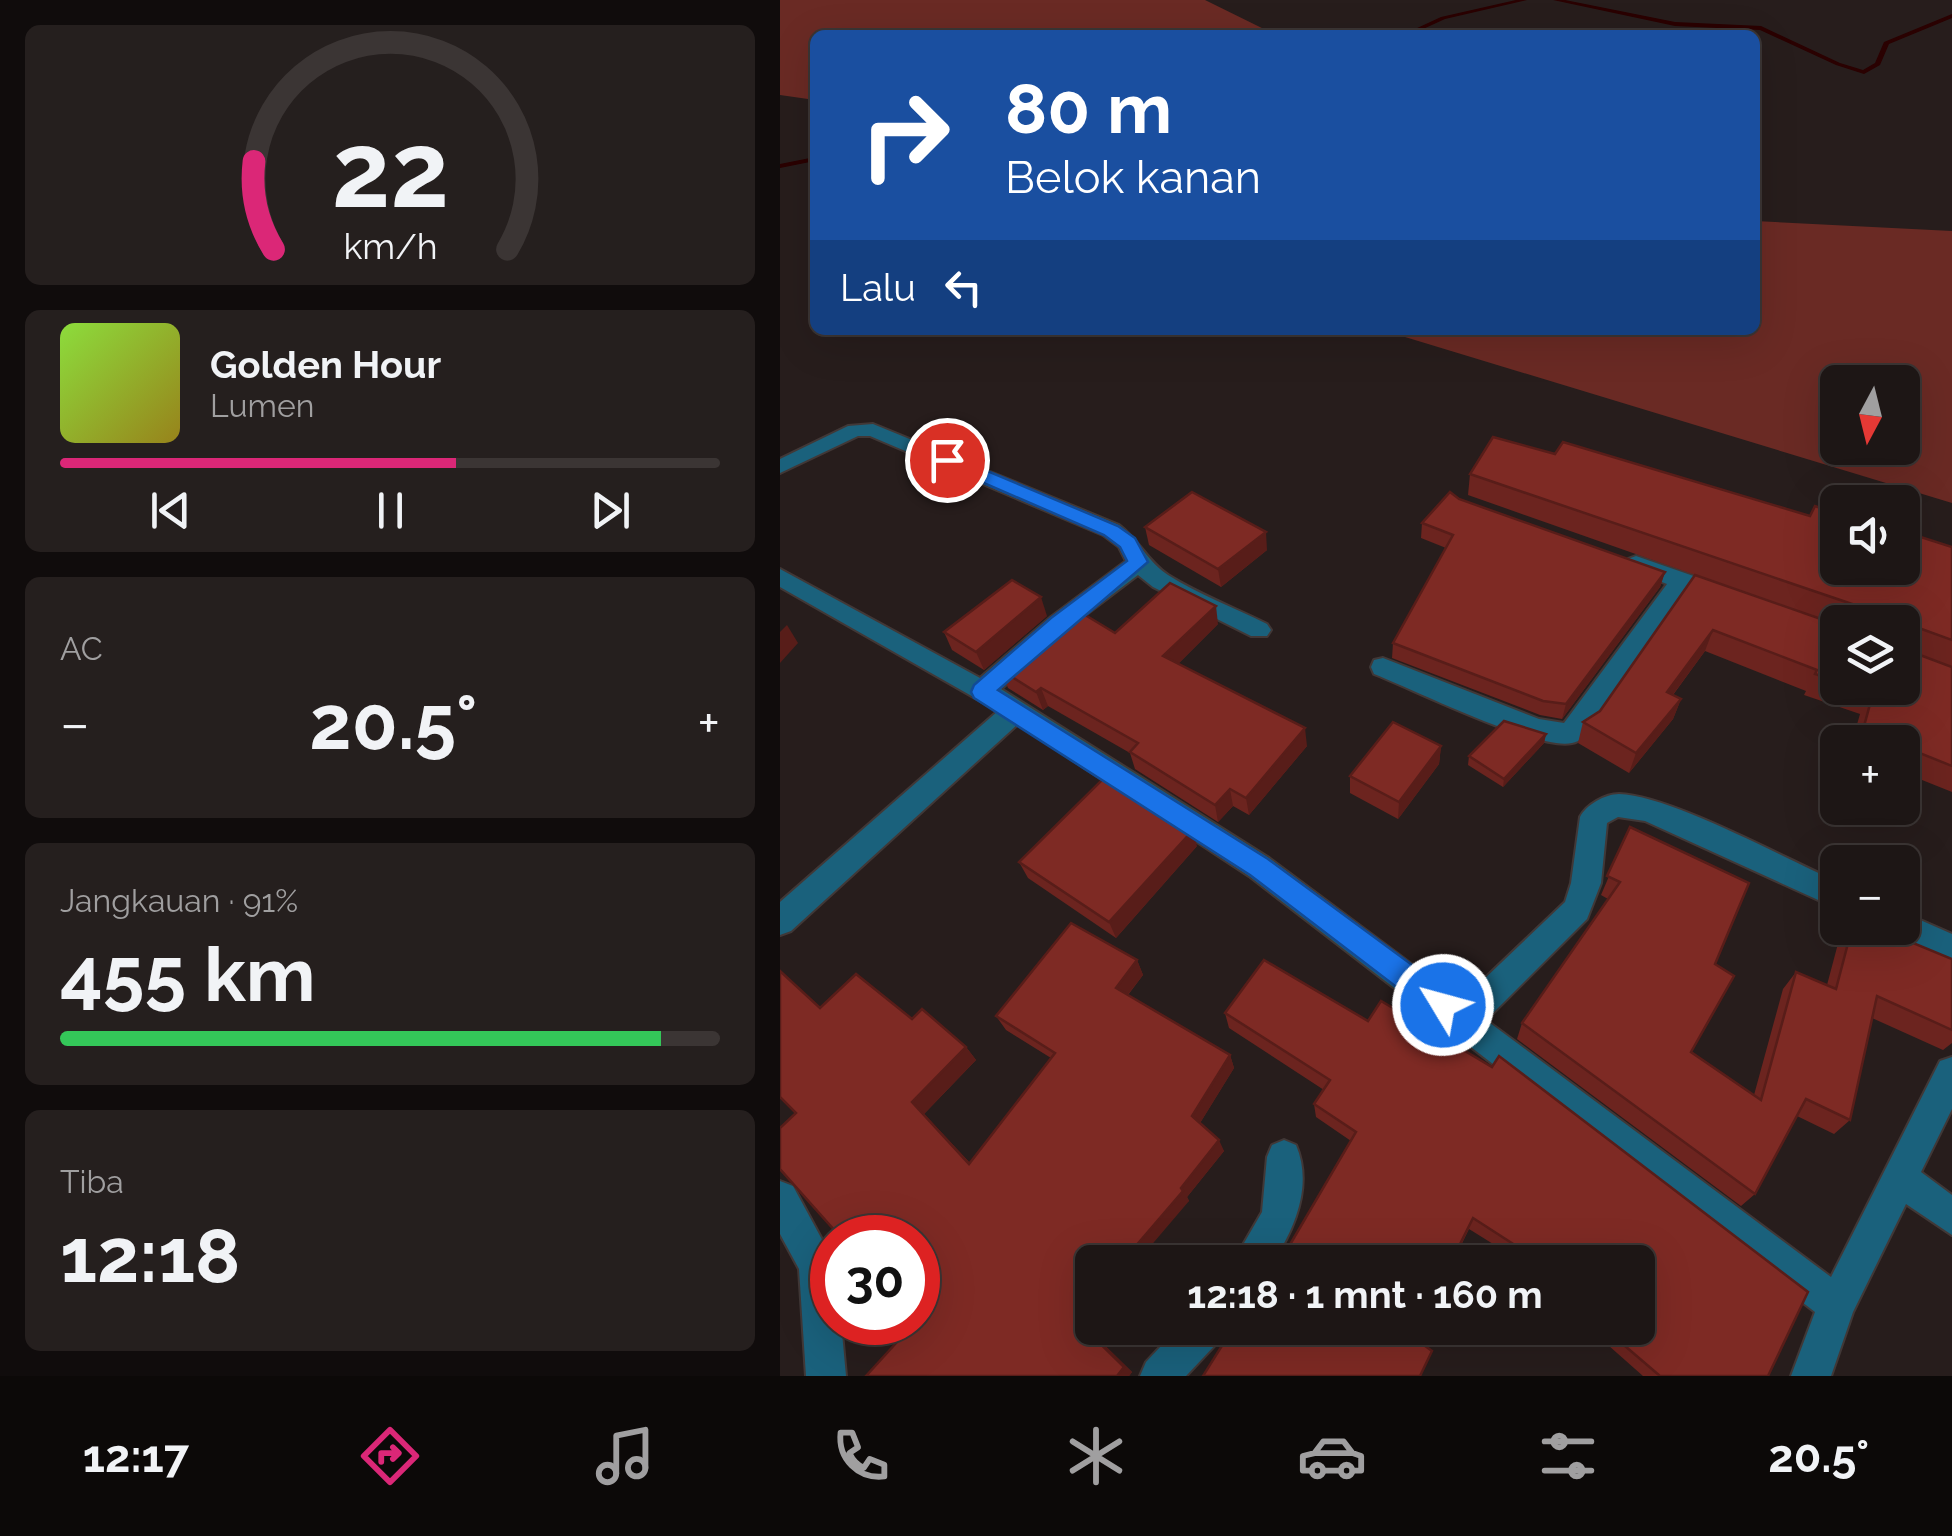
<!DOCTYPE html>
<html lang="id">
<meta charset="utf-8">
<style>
body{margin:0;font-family:Raleway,sans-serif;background:#251f1e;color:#f1f3f6;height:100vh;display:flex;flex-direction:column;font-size:38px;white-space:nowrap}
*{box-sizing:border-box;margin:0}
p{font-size:32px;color:#a09fa0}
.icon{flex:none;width:55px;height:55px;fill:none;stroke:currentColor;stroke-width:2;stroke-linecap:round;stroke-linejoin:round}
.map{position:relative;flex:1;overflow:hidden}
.panel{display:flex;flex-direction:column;gap:25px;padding:25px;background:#100c0c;width:780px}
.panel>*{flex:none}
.hud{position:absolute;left:30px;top:30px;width:950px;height:305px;border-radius:15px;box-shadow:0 10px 40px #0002,0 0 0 2px #3b3534;background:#1a4fa0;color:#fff;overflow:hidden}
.needle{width:65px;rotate:187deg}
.fabs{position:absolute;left:1040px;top:365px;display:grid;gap:20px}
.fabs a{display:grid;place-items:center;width:100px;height:100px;border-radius:15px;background:#1d1615;box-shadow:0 10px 40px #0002,0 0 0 2px #3b3534;font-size:50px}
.speed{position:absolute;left:30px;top:1215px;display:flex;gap:20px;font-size:50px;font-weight:700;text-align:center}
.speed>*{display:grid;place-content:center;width:130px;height:130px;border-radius:50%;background:#1d1615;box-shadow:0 10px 40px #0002,0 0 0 2px #3b3534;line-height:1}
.speed .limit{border:15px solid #d22;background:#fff;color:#111}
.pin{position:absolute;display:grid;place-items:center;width:85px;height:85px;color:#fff;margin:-42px;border:5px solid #fff;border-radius:50%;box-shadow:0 2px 10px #0007}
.me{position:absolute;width:110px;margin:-55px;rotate:307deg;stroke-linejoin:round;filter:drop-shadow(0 0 8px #0008)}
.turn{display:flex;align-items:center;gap:35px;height:210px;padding:0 30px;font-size:45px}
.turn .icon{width:130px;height:130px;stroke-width:2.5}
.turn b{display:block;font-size:70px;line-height:85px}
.then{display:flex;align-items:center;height:95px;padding:0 30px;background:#0003;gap:20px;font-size:38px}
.big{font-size:75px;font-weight:700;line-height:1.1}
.panel .tile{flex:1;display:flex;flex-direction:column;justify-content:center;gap:15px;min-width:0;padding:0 35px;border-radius:15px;background:#251f1e}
.panel .dial{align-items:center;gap:0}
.dial svg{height:260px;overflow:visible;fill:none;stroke:#3b3534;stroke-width:7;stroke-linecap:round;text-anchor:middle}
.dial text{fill:#f1f3f6;stroke:none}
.song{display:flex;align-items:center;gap:30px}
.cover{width:120px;height:120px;border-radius:15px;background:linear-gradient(135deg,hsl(90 70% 55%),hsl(50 70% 35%))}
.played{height:10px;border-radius:5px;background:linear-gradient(90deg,#db2777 60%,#3b3534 60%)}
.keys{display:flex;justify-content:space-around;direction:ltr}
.heat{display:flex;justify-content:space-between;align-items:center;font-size:55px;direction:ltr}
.charge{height:15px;border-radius:8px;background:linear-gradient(90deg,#34c759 91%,#3b3534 0)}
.trip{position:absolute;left:295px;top:1245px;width:580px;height:100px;border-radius:15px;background:#1d1615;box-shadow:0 10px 40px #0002,0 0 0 2px #3b3534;font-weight:700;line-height:100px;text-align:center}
.tab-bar{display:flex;height:160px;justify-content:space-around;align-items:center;background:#0c0908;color:#a09fa0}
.tab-bar .icon{width:70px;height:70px}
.tab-bar .active{color:#db2777}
.tab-bar b{font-size:45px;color:#f1f3f6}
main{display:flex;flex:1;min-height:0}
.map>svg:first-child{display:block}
.green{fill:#6a2a24;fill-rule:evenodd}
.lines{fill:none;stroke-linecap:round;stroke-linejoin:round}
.stream{fill:#2a0101;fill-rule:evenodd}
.minor-casing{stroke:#413837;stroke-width:4}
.minor{fill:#1a617c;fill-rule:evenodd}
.wall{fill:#6c241f;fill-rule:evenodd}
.shaded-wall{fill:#581d19}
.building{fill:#7e2a24;stroke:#581d19;stroke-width:2.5}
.route{fill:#1a73e8;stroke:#114b97;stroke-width:2.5}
</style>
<main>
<section class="panel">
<div class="tile dial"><svg viewBox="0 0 100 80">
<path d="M14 69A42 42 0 1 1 86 69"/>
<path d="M14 69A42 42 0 0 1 8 42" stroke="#db2777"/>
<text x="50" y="56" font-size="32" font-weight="700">22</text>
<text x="50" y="72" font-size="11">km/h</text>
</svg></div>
<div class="tile">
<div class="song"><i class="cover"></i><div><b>Golden Hour</b><p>Lumen</p></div></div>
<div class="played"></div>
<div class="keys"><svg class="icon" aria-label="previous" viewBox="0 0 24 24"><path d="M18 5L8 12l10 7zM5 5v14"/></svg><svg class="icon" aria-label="pause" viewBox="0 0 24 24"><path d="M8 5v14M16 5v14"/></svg><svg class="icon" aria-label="next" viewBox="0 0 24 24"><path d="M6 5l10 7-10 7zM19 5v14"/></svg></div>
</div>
<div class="tile"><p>AC</p>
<div class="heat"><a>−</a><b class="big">20.5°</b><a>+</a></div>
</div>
<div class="tile"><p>Jangkauan · 91%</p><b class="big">455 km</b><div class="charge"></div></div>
<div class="tile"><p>Tiba</p><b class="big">12:18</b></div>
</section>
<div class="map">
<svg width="1172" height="1376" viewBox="0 0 1172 1376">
<rect width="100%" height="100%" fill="#271d1c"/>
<g class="green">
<path d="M 0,0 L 425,0 L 496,35 L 35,35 L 35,100 L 0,95 Z"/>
<path d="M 975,221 L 1172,231 L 1172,503 L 602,330 L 975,330 ZM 1058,382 L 1122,382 L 1122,448 L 1058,448 Z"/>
</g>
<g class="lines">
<g class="stream">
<path d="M 736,0 L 747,0 L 665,19 L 630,35 L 622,35 L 661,17 Z"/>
<path d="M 773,0 L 785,0 L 895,22 L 981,26 L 1060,63 L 1083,70 L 1095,63 L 1104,42 L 1172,14 L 1172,18 L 1109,44 L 1100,65 L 1084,74 L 1056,65 L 980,30 L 895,26 Z"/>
<path d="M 35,157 L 35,161 L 0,168 L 0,164 Z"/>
</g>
<defs>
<g id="minor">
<path d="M 93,424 L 339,525 C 359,540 367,561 388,575 C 418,594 455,608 487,624 L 491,630 L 487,636 L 471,636 L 373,587 L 358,575 L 287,629 L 221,689 L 489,858 L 681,1001 L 785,902 L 791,883 L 800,817 C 806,805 825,794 839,794 C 889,795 1006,859 1058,882 L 1058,909 L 865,821 L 838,817 L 827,823 L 821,883 L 807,919 L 706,1020 L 1051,1277 L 1160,1061 L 1172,1057 L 1172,1109 L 1141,1172 L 1172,1195 L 1172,1235 L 1126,1204 L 1073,1312 L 1051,1376 L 1011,1376 L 1035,1312 L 469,876 L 238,724 L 11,931 L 0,935 L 0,902 L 218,711 L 0,587 L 0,569 L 200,678 L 271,617 L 346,561 L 339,547 L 323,535 L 90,436 L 78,436 L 0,473 L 0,459 L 68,426 Z"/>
<path d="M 856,556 L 948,588 L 952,594 L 940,602 L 907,591 L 811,730 C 805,735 800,742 792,743 C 757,751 633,689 594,674 L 591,667 L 594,660 L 603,658 L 759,719 L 784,723 L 887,584 L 848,569 L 845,564 L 848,559 Z"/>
<path d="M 1122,912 L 1172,934 L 1172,963 L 1111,936 L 1108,928 L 1122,928 Z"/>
<path d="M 504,1140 L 516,1145 C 533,1185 515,1228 493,1262 L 453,1262 L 482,1212 L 487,1157 L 492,1145 Z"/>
<path d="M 0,1181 L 13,1186 L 52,1258 L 52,1322 L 61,1322 L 66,1376 L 26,1376 L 19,1269 L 0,1234 Z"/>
<path d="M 398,1328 L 443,1328 L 438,1342 L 406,1376 L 360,1376 L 366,1362 Z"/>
</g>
</defs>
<use href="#minor" class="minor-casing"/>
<use href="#minor" class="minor"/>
</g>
<g class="wall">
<path d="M 690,474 L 1058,568 L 1172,547 L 1172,792 L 1122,772 L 1122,742 L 1072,742 L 1080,714 L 1024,695 L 1026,691 L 925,651 L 893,695 L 901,699 L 893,719 L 849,773 L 798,743 L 803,722 L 820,711 L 915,575 L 1049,622 L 688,495 ZM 1058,622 L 1122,622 L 1122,688 L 1058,688 Z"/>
<path d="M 679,499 L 885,572 L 880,587 L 782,719 L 760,715 L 612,658 L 613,643 L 666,548 L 641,538 L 642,523 Z"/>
<path d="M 365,527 L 487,550 L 441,587 L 369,545 Z"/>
<path d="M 267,616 L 204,670 L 172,650 L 164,632 Z"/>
<path d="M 438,624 L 398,664 L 527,746 L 469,815 L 453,806 L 438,822 L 355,769 L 350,753 L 268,706 L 263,710 L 228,688 L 221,670 L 335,633 Z"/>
<path d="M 766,734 L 764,743 L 723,787 L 688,765 L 689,756 Z"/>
<path d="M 661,746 L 659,764 L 618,819 L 570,793 L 570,776 Z"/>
<path d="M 850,827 L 935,964 L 911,1052 L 974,1095 L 1003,989 L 1016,972 L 1047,985 L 1060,936 L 1067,928 L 1097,928 L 1172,959 L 1172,1043 L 1163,1050 L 1092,1018 L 1070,1120 L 1054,1134 L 1017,1116 L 975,1194 L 961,1206 L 737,1039 L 742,1023 L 828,899 L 821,895 Z"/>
<path d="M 417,846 L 336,938 L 248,878 L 239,862 Z"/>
<path d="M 357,960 L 363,975 L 348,995 L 450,1055 L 454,1068 L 420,1123 L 444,1151 L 407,1197 L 409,1201 L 312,1262 L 312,1315 L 304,1325 L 352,1372 L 349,1376 L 86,1376 L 127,1331 L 55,1231 L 16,1113 L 40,1008 L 132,1019 L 186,1047 L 196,1060 L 144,1114 L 190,1163 L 271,1058 L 226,1030 L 216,1016 Z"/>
<path d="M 484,960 L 588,1021 L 601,1001 L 712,1067 L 719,1056 L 1028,1292 L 988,1376 L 863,1376 L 811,1330 L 812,1328 L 858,1328 L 858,1262 L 742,1262 L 689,1229 L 673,1262 L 494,1262 L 504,1246 L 508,1248 L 571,1141 L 536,1117 L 534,1104 L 544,1090 L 449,1028 L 445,1013 Z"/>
</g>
<g class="shaded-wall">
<path d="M 486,532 L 487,550 L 441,587 L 438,569 Z"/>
<path d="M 885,572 L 880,587 L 782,719 L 786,704 Z"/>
<path d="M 261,597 L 267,616 L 204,670 L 196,652 Z"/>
<path d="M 436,606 L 438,624 L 388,674 L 383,656 Z"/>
<path d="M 7,625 L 18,643 L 0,663 L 0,632 Z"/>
<path d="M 933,630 L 925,651 L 880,712 L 887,692 Z"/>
<path d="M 261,688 L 268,706 L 263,710 L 256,692 Z"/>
<path d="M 901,699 L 893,719 L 849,773 L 856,753 Z"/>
<path d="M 525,728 L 527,746 L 469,815 L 466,798 Z"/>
<path d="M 766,734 L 764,743 L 723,787 L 724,779 Z"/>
<path d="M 661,746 L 659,764 L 618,819 L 619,802 Z"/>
<path d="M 450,789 L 453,806 L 438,822 L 435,805 Z"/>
<path d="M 413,830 L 417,846 L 336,938 L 329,922 Z"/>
<path d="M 357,960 L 363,975 L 342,1002 L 336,988 Z"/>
<path d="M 186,1047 L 196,1060 L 144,1114 L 201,1174 L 132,1102 Z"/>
<path d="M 450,1055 L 454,1068 L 417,1128 L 412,1116 Z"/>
<path d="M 439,1140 L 444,1151 L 407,1197 L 409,1201 L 357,1262 L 342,1262 Z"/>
<path d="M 312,1298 L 312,1315 L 304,1325 L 352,1372 L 349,1376 L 337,1376 L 295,1319 Z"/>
</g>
<g class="building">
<path d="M 713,437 L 775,454 L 783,442 L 1030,516 L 1035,506 L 1058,514 L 1058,568 L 1122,568 L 1122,531 L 1172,547 L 1172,640 L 1136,627 L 1131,631 L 1132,652 L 1172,667 L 1172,766 L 1122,746 L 1122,742 L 1114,742 L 1083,730 L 1093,693 L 1076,688 L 1122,688 L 1122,622 L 1073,622 L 1072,604 L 690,474 Z"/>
<path d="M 412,492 L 486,532 L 438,569 L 365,527 Z"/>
<path d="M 670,492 L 679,499 L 885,572 L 786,704 L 763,701 L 613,643 L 673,535 L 642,523 Z"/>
<path d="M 915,575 L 1058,625 L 1058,681 L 1035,674 L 1037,670 L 933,630 L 887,692 L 901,699 L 856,753 L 803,722 L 820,711 Z"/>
<path d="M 232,580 L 261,597 L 196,652 L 164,632 Z"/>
<path d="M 390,583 L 436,606 L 383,656 L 525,728 L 466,798 L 450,789 L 435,805 L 350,752 L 358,743 L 261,688 L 256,692 L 221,670 L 292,607 L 335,633 Z"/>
<path d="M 724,721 L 766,734 L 724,779 L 689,756 Z"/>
<path d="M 613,722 L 661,746 L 619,802 L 570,776 Z"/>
<path d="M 328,774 L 413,830 L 329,922 L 239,862 Z"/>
<path d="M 850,827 L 969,883 L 935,964 L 954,976 L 911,1052 L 981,1100 L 1016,972 L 1056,989 L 1072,928 L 1097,928 L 1172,959 L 1172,1030 L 1097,996 L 1070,1120 L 1026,1099 L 975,1194 L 742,1023 L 840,882 L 827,876 Z"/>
<path d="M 291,923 L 357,960 L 336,988 L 450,1055 L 412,1116 L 439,1140 L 401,1188 L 403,1191 L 342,1262 L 312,1262 L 312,1298 L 295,1319 L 344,1367 L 337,1376 L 86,1376 L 127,1331 L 120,1322 L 138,1322 L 138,1238 L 52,1238 L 52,1239 L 50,1236 L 55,1231 L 0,1169 L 0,1128 L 16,1113 L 0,1097 L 0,971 L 40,1008 L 76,974 L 132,1019 L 142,1009 L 186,1047 L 132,1102 L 189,1164 L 275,1053 L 216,1016 Z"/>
<path d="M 484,960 L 588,1021 L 601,1001 L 712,1067 L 719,1056 L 1028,1292 L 988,1376 L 880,1376 L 824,1328 L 858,1328 L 858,1262 L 761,1262 L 693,1218 L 671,1262 L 494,1262 L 504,1246 L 508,1248 L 576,1132 L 534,1104 L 550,1080 L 445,1013 Z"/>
<path d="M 453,1328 L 640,1328 L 634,1338 L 652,1351 L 640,1376 L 423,1376 Z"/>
</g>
<path class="route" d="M 167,454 L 338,526 L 355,538 L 368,562 L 218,690 L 488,859 L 673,995 L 677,1005 L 673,1015 L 663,1019 L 653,1015 L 470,875 L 194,698 L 191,692 L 194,685 L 271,618 L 347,561 L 340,547 L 324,535 L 160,464 L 160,456 Z"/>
</svg>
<div class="fabs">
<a><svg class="needle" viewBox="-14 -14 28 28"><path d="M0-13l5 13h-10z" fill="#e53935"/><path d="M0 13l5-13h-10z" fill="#a09fa0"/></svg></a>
<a><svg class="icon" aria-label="sound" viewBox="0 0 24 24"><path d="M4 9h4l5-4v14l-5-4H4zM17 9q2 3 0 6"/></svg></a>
<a><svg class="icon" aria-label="layers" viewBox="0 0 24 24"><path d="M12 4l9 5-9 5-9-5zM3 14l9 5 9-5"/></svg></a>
<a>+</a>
<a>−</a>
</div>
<div class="speed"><div class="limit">30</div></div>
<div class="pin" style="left:167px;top:460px;background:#d93025"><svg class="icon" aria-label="arrive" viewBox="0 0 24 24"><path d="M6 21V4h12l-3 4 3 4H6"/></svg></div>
<svg class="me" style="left:663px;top:1005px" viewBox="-20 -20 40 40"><circle r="17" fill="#1a73e8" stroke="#fff" stroke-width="3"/><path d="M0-11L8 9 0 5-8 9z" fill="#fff"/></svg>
<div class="trip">12:18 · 1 mnt · 160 m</div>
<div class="hud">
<div class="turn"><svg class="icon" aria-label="right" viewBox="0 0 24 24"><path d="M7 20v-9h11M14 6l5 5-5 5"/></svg><div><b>80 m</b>Belok kanan</div></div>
<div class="then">Lalu<svg class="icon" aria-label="left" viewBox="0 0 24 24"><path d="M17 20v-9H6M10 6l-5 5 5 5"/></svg></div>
</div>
</div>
</main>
<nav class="tab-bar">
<b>12:17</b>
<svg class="icon active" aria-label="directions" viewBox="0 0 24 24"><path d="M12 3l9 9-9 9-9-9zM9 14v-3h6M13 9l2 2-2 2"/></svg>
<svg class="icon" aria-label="music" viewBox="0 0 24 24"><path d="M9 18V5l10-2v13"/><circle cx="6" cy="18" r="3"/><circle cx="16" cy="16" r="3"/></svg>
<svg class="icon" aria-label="phone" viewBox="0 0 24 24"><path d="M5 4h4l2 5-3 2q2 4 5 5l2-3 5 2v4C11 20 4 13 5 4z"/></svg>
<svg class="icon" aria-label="climate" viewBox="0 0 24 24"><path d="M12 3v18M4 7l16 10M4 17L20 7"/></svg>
<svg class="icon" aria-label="car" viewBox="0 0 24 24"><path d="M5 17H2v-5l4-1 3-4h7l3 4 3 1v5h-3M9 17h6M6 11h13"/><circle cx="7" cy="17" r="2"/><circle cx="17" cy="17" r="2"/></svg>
<svg class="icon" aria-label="filters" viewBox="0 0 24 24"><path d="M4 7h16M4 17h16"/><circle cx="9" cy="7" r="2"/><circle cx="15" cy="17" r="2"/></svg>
<b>20.5°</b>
</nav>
